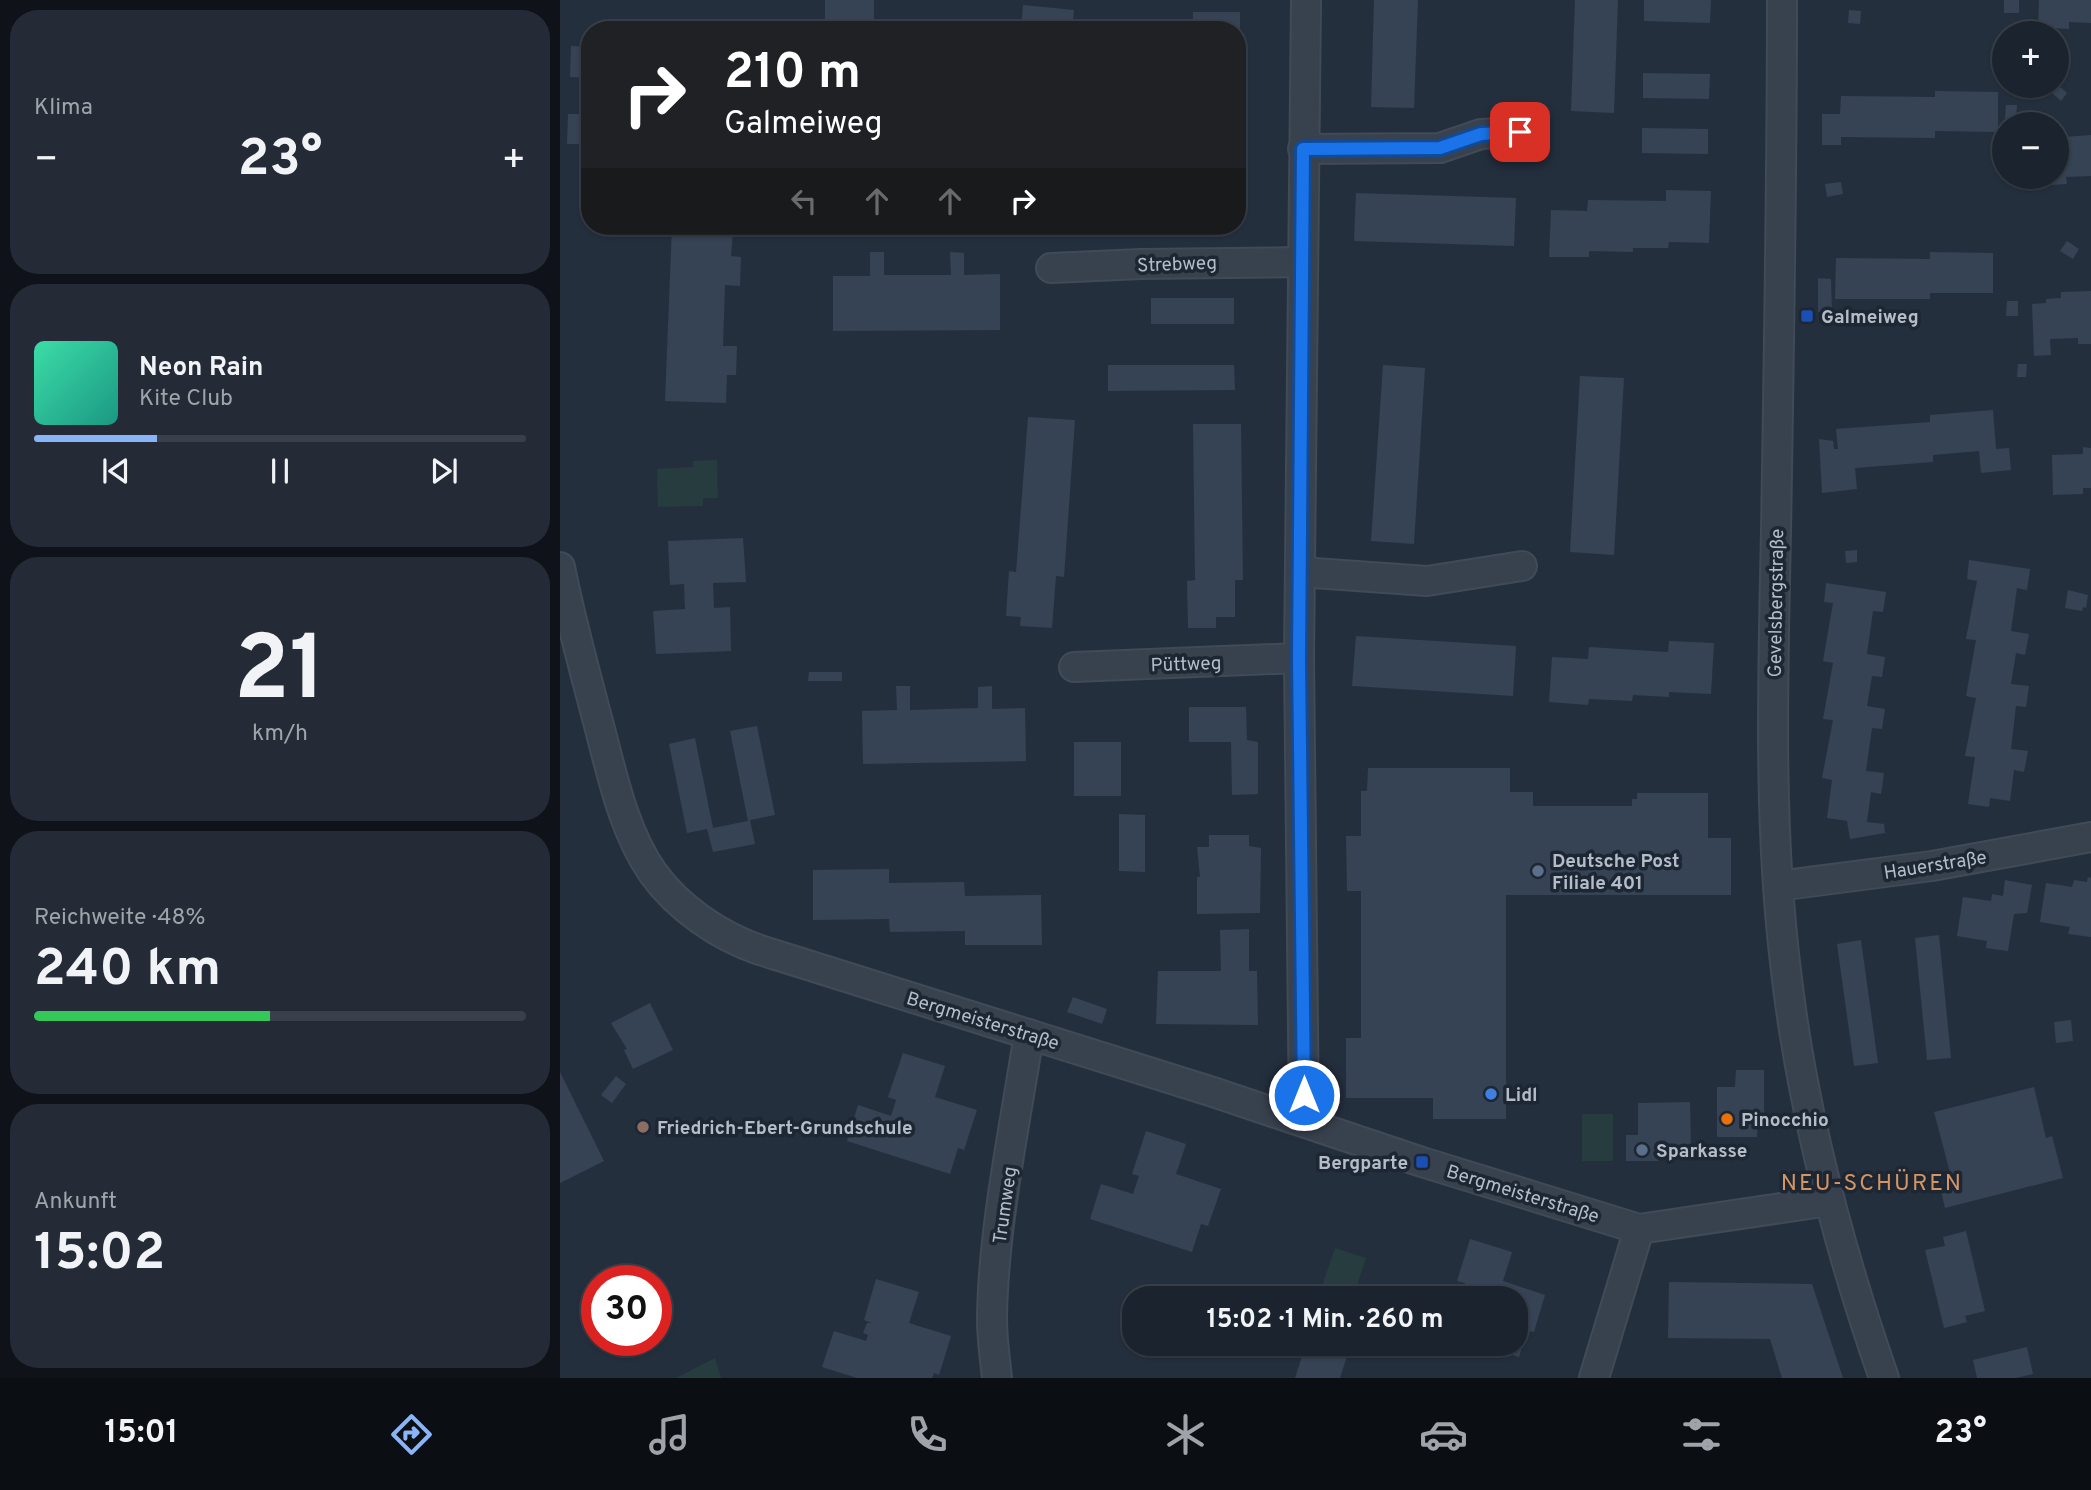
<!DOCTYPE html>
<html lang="de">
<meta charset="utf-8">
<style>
body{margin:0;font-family:Overpass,sans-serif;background:#242b36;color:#f1f3f6;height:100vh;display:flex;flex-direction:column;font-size:26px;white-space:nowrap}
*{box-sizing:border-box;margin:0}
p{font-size:23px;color:#a0a4aa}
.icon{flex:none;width:38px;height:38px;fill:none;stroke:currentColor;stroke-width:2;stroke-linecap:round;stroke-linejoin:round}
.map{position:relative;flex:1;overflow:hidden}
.sheet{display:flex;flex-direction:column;gap:10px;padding:10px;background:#0f1319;width:560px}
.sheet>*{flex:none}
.top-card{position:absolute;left:21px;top:21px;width:665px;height:214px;border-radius:28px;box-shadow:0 2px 5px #0004,0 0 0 2px #39404a;background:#202124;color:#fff;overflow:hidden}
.controls{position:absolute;left:1432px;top:21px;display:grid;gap:14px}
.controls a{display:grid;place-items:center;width:77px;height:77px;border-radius:50%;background:#1b232e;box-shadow:0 2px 5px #0004,0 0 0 2px #39404a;font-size:35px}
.speed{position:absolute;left:21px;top:1265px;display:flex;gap:14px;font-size:35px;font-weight:700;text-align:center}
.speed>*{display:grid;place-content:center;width:91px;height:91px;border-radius:50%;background:#1b232e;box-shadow:0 2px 5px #0004,0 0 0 2px #39404a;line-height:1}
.speed .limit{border:10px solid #d22;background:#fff;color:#111}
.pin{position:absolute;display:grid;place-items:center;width:60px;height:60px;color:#fff;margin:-30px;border-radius:14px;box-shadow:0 4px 10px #0006}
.me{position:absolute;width:77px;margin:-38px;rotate:0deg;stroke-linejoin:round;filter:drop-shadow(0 0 5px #0008)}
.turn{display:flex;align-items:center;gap:24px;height:147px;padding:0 28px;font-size:32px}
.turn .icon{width:91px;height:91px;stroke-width:2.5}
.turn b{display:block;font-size:49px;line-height:60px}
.lanes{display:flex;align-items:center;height:66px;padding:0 28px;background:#0003;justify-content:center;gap:35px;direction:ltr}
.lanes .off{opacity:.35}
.big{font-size:52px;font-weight:700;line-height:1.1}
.sheet .tile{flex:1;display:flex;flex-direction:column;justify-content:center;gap:10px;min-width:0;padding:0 24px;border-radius:28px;background:#242b36}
.sheet .dial{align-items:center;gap:0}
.dial b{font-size:91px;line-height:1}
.song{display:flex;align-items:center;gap:21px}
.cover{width:84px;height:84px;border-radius:10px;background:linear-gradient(135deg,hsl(160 70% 55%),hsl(170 70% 35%))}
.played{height:7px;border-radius:4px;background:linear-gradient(90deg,#8ab4f8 25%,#39404a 25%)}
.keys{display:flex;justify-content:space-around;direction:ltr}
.heat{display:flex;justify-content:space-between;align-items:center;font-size:38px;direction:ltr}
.charge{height:10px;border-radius:5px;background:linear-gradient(90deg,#34c759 48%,#39404a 0)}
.trip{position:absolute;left:562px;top:1286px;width:406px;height:70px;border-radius:28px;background:#1b232e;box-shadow:0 2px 5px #0004,0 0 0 2px #39404a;font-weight:700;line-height:70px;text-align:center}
.menu{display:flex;height:112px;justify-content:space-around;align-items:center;background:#0b0e12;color:#a0a4aa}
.menu .icon{width:49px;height:49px}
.menu .current{color:#8ab4f8}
.menu b{font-size:32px;color:#f1f3f6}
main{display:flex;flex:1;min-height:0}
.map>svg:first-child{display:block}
.green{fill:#263c3f}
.building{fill:#364354}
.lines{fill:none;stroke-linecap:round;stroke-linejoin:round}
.street-casing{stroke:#414a57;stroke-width:32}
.street{stroke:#38414e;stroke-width:28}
.route-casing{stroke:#114b97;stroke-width:18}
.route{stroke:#1a73e8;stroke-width:12}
.transit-dot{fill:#1a4fb4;stroke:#1d2633;stroke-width:2.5}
.service-dot{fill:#5c6f8a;stroke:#1d2633;stroke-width:2.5}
.shop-dot{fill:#3f7fe0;stroke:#1d2633;stroke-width:2.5}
.food-dot{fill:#e8710a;stroke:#1d2633;stroke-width:2.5}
.education-dot{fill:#8d6e63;stroke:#1d2633;stroke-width:2.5}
.labels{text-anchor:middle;stroke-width:7;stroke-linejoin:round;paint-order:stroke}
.street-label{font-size:19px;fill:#b4bcc9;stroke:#1d2633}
.poi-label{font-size:19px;font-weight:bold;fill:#b4bcc9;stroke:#1d2633;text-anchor:start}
.quarter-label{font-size:23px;letter-spacing:2px;fill:#d59563;stroke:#1d2633}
</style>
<main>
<section class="sheet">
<div class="tile"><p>Klima</p>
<div class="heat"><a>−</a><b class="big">23°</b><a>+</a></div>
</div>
<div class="tile">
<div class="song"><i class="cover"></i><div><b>Neon Rain</b><p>Kite Club</p></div></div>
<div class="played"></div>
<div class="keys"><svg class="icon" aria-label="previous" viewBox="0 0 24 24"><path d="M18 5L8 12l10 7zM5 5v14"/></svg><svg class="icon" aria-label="pause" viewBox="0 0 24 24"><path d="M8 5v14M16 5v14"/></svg><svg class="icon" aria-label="next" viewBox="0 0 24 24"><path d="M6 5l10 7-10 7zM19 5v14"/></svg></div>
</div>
<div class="tile dial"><b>21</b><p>km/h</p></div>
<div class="tile"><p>Reichweite · 48%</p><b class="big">240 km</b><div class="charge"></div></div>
<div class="tile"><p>Ankunft</p><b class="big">15:02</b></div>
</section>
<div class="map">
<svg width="1531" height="1378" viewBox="0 0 1531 1378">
<rect width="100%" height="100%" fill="#242f3e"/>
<g class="green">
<path d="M 157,460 L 158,498 L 143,498 L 143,506 L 98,507 L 97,469 L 133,467 L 133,461 Z"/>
<rect x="1022" y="1114" width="31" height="47"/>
<path d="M 775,1248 L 806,1258 L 793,1298 L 758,1298 Z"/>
<path d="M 155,1358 L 161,1378 L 116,1378 Z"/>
</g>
<g class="building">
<rect x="265" y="0" width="49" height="30"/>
<path d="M 814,0 L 858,0 L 854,108 L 811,107 Z"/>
<path d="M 1015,0 L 1058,0 L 1054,113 L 1011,111 Z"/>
<path d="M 1084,0 L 1151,0 L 1150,23 L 1084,21 Z"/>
<rect x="1444" y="0" width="15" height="13"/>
<path d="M 1479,0 L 1531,0 L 1531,23 L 1509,22 L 1509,29 L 1495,28 L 1494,33 L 1478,33 Z"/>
<path d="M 463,5 L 514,10 L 512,30 L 461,30 Z"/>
<path d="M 1289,10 L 1301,11 L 1300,24 L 1288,23 Z"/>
<path d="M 633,12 L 680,12 L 680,167 L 677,167 L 677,30 L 633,30 Z"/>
<path d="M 11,46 L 30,47 L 30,78 L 10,77 Z"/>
<path d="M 1083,73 L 1150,74 L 1149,99 L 1083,98 Z"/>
<path d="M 1498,85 L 1507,93 L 1501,101 L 1491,92 Z"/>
<path d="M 1375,91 L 1438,92 L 1438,132 L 1375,131 L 1375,138 L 1281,137 L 1281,145 L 1262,145 L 1262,114 L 1280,114 L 1281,96 L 1375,97 Z"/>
<path d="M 1446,105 L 1457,105 L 1456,119 L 1445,119 Z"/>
<path d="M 8,114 L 30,114 L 30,140 L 27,140 L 26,144 L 7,144 Z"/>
<path d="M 1082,128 L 1148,129 L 1148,154 L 1082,153 Z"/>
<path d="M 1531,135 L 1531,176 L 1506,177 L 1507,184 L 1476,186 L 1476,177 L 1496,177 L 1496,144 L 1504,144 L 1503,137 Z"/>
<path d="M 1281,182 L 1283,194 L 1267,197 L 1265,184 Z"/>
<path d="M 1106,190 L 1151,191 L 1149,243 L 1109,242 L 1108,248 L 1073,248 L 1073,252 L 1029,251 L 1029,257 L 989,257 L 991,210 L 1027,211 L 1028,200 L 1106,201 Z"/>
<path d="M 796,193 L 956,198 L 954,246 L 794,241 Z"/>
<path d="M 112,227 L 173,229 L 171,256 L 181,257 L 180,286 L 165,285 L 163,346 L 177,346 L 176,375 L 167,375 L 166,403 L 105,401 Z"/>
<path d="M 1507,241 L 1519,249 L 1513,259 L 1500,251 Z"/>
<path d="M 310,252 L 324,252 L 324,275 L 391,275 L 390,252 L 404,253 L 404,275 L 440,274 L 440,330 L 273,331 L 273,276 L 310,276 Z"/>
<path d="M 1370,252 L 1433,253 L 1433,293 L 1370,293 L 1370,299 L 1275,299 L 1276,258 L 1370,259 Z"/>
<path d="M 1258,278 L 1271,279 L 1272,312 L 1258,312 Z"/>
<path d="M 1531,291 L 1531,344 L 1518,344 L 1518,338 L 1490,339 L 1491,355 L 1474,356 L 1472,304 L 1486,303 L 1486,299 L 1501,298 L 1501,292 Z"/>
<rect x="591" y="298" width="83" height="26"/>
<path d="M 1447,301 L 1458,301 L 1458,316 L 1446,316 Z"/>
<path d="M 1458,364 L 1467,364 L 1466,377 L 1457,377 Z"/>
<path d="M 548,365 L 674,365 L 675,390 L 548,391 Z"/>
<path d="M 823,365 L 865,368 L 854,544 L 811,541 Z"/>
<path d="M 1020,376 L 1064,378 L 1054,555 L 1010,552 Z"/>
<path d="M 1433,410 L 1436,449 L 1449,448 L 1451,470 L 1421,473 L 1419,451 L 1373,455 L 1373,462 L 1295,468 L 1297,489 L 1262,493 L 1259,439 L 1273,441 L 1274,449 L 1278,449 L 1276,429 L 1370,422 L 1370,415 Z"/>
<path d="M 468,417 L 515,420 L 504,577 L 496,576 L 492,628 L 460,626 L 461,617 L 446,616 L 449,571 L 456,572 Z"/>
<path d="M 633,424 L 681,424 L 683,580 L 675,580 L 675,617 L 656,617 L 656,628 L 628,628 L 627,581 L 635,580 Z"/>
<path d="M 1523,447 L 1531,448 L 1531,488 L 1523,488 L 1523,494 L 1493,495 L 1492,455 L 1523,454 Z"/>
<path d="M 183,538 L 186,582 L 153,583 L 154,608 L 170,607 L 171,651 L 96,654 L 93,611 L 125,609 L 124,584 L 110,585 L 108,541 Z"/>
<path d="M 1297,550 L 1297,562 L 1286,563 L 1285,551 Z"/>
<path d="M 1409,560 L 1470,569 L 1467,590 L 1457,588 L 1451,631 L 1469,634 L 1465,655 L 1456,653 L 1451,684 L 1469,686 L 1466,707 L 1456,706 L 1451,749 L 1468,751 L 1464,772 L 1454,770 L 1450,801 L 1430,798 L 1429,807 L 1408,804 L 1415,757 L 1405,756 L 1416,698 L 1406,696 L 1416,640 L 1406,639 L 1417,581 L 1407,579 Z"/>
<path d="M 1266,583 L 1326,592 L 1323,612 L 1313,611 L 1307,654 L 1325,657 L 1322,677 L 1312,676 L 1307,706 L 1325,709 L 1322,729 L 1312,728 L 1306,771 L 1324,773 L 1321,794 L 1311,792 L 1307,822 L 1324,824 L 1325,833 L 1290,839 L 1287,821 L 1267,818 L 1272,780 L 1262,778 L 1273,720 L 1263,719 L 1273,663 L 1263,661 L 1273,603 L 1264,602 Z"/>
<path d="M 1508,590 L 1528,595 L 1526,608 L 1523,607 L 1522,611 L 1505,608 Z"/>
<path d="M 796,636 L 956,646 L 953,696 L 792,686 Z"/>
<path d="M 1109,641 L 1154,643 L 1151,694 L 1109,692 L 1109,697 L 1073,695 L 1072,701 L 1029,699 L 1028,705 L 989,702 L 992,657 L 1028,659 L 1029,647 L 1108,652 Z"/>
<path d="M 249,672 L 282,672 L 282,681 L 248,681 Z"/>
<path d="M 336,686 L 350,686 L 350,710 L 418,708 L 418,687 L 432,686 L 432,709 L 465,708 L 466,761 L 303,764 L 302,711 L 337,710 Z"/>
<path d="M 629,707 L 686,707 L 687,740 L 698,742 L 698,794 L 672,795 L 671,742 L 629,742 Z"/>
<path d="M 197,726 L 215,815 L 190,820 L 195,844 L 153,852 L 147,829 L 127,833 L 109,744 L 135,738 L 153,828 L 188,821 L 170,731 Z"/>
<rect x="514" y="742" width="47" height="54"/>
<path d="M 808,768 L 950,768 L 950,792 L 973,792 L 973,806 L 1072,806 L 1072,799 L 1077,799 L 1077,793 L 1148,793 L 1148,838 L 1171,838 L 1171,895 L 946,895 L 946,1119 L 873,1119 L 873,1098 L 786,1098 L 786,1038 L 801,1038 L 801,891 L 787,891 L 786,836 L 801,836 L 801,791 L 807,791 Z"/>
<path d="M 559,814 L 585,815 L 585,872 L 559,871 Z"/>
<path d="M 649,835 L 689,835 L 689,846 L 701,848 L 700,913 L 637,914 L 637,877 L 640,877 L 637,847 L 649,847 Z"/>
<path d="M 329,869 L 329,883 L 404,882 L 405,896 L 481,895 L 482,945 L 405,945 L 405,931 L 330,932 L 329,919 L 253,920 L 253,870 Z"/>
<path d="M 1528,877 L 1531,878 L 1531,937 L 1508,934 L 1510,927 L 1480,922 L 1486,883 L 1512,887 L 1514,880 L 1527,882 Z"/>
<path d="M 1445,880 L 1472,885 L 1467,913 L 1454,914 L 1448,951 L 1426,948 L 1427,941 L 1397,936 L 1403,897 L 1431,901 L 1432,894 L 1443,896 Z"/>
<path d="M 689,929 L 689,971 L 697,971 L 698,1025 L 596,1024 L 598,971 L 661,971 L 660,930 Z"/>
<path d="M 1379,935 L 1391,1058 L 1367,1060 L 1355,938 Z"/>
<path d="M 1301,940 L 1318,1063 L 1294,1066 L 1277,944 Z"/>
<path d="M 513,997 L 547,1009 L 542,1024 L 507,1012 Z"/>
<path d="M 90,1003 L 113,1050 L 73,1069 L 64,1050 L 67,1049 L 51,1023 Z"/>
<path d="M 1511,1020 L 1513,1041 L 1496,1043 L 1494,1022 Z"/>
<path d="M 343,1053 L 385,1066 L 375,1097 L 417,1110 L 404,1150 L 398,1148 L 390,1174 L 287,1141 L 298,1105 L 331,1116 L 336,1100 L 328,1097 Z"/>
<path d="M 1176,1070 L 1204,1070 L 1204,1114 L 1198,1113 L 1197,1137 L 1157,1137 L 1157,1087 L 1175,1087 Z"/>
<path d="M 0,1072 L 44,1161 L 0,1183 Z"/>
<path d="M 56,1076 L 66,1084 L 52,1103 L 41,1095 Z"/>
<path d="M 1474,1087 L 1486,1138 L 1492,1136 L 1503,1178 L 1385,1208 L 1380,1187 L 1393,1184 L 1374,1112 Z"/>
<path d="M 1130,1102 L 1131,1147 L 1098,1148 L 1098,1161 L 1066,1161 L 1066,1135 L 1078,1135 L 1078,1103 Z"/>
<path d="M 586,1131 L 626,1144 L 616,1174 L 661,1189 L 648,1226 L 641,1224 L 632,1252 L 530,1219 L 541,1184 L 573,1194 L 579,1176 L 572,1174 Z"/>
<path d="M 1406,1231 L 1425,1311 L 1405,1316 L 1407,1322 L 1384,1328 L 1365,1250 L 1385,1246 L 1383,1237 Z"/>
<path d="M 910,1239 L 952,1252 L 943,1281 L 985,1295 L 974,1332 L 967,1331 L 959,1357 L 920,1345 L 956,1344 L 956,1298 L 901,1298 L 905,1283 L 897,1281 Z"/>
<path d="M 316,1279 L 359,1292 L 349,1323 L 391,1336 L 379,1375 L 374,1373 L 372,1378 L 297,1378 L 262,1367 L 274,1331 L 306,1341 L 308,1335 L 303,1333 L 307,1323 L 312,1323 L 304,1320 Z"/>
<path d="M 1109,1282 L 1252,1284 L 1283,1378 L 1222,1378 L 1210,1339 L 1108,1338 Z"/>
<path d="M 867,1290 L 893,1298 L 864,1298 Z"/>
<path d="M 746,1344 L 787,1356 L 780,1378 L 735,1378 Z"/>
<path d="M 1467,1347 L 1473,1374 L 1456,1378 L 1417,1378 L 1413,1360 Z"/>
</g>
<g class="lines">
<defs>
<g id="street">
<path d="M 1222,0 C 1222,177 1219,354 1216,531 C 1213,678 1208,825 1226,971 C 1242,1110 1278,1246 1324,1378"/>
<path d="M 743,149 L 880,148 L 921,134 L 960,132"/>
<path d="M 491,268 L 581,264 L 743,262"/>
<path d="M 0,567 C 10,618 24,668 37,718 C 51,769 62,829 93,873 C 118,908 159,936 200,950 L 653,1092 L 862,1162 L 1079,1229 L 1269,1201"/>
<path d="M 740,572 L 867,581 L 962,566"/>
<path d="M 514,667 L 739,658"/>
<path d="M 1218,886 L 1372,866 L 1531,837"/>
<path d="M 744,1122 L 739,658 L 746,0"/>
<path d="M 437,1378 C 435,1359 432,1339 432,1319 C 433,1228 455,1125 469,1034"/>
<path d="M 1034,1378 L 1079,1229"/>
</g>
</defs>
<use href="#street" class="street-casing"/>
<use href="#street" class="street"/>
</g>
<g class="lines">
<defs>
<path id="route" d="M 744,1095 L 739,659 L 743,149 L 880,148 L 921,134 L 960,132"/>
</defs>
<use href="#route" class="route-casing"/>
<use href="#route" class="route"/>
</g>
<g class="transit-dot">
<rect x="1240" y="309" width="14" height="14" rx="3.5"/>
<rect x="855" y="1155" width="14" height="14" rx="3.5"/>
</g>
<g class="service-dot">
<circle cx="978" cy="871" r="7"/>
<circle cx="1082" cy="1150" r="7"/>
</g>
<circle class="shop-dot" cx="931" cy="1094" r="7"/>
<circle class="food-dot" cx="1167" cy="1119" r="7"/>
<circle class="education-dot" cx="83" cy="1127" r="7"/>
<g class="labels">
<g class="street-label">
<text transform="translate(617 263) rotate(-2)" y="7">Strebweg</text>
<text transform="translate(1215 603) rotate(-89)" y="7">Gevelsbergstraße</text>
<text transform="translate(626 663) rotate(-2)" y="7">Püttweg</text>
<text transform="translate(1375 864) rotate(-9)" y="7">Hauerstraße</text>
<text transform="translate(423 1020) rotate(17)" y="7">Bergmeisterstraße</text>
<text transform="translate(963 1193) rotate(17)" y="7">Bergmeisterstraße</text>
<text transform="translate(444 1205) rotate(-82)" y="7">Trumweg</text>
</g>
<g class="poi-label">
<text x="1261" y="323">Galmeiweg</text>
<text x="992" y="867">Deutsche Post<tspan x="992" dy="22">Filiale 401</tspan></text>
<text x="945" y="1101">Lidl</text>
<text x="1181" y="1126">Pinocchio</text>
<text x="97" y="1134">Friedrich-Ebert-Grundschule</text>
<text x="1096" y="1157">Sparkasse</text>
<text x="848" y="1169" text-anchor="end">Bergparte</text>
</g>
<g class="quarter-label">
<text x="1312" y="1190">NEU-SCHÜREN</text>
</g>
</g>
</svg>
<div class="controls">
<a>+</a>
<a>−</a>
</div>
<div class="speed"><div class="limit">30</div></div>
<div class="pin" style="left:960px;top:132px;background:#d93025"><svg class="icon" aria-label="arrive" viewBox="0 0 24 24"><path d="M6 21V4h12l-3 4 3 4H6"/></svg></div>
<svg class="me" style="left:744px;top:1095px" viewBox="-20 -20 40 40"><circle r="17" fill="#1a73e8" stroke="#fff" stroke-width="3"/><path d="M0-11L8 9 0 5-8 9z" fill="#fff"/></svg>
<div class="trip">15:02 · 1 Min. · 260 m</div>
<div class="top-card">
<div class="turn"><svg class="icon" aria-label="right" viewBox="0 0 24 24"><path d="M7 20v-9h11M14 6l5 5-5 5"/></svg><div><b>210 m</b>Galmeiweg</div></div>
<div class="lanes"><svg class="icon off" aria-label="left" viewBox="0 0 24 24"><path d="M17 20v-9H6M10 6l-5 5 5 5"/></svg><svg class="icon off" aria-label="ahead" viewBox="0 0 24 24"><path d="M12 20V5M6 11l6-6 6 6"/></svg><svg class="icon off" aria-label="ahead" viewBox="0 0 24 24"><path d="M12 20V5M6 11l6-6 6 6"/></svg><svg class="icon" aria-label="right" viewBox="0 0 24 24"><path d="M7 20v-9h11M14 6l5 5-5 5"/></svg></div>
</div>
</div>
</main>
<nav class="menu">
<b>15:01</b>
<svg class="icon current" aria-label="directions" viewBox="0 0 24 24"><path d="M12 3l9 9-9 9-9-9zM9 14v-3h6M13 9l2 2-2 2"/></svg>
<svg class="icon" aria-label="music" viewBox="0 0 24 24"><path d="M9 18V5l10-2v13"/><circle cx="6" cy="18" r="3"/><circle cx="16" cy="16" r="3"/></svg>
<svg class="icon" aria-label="phone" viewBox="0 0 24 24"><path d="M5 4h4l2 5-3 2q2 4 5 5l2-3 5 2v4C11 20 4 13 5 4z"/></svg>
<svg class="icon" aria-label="climate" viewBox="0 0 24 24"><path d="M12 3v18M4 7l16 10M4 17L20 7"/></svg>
<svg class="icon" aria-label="car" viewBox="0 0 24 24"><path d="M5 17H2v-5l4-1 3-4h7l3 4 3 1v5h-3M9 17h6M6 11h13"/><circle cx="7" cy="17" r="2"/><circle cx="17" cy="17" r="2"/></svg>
<svg class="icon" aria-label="filters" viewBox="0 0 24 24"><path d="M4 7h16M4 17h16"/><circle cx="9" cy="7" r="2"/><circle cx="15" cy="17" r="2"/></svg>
<b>23°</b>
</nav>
